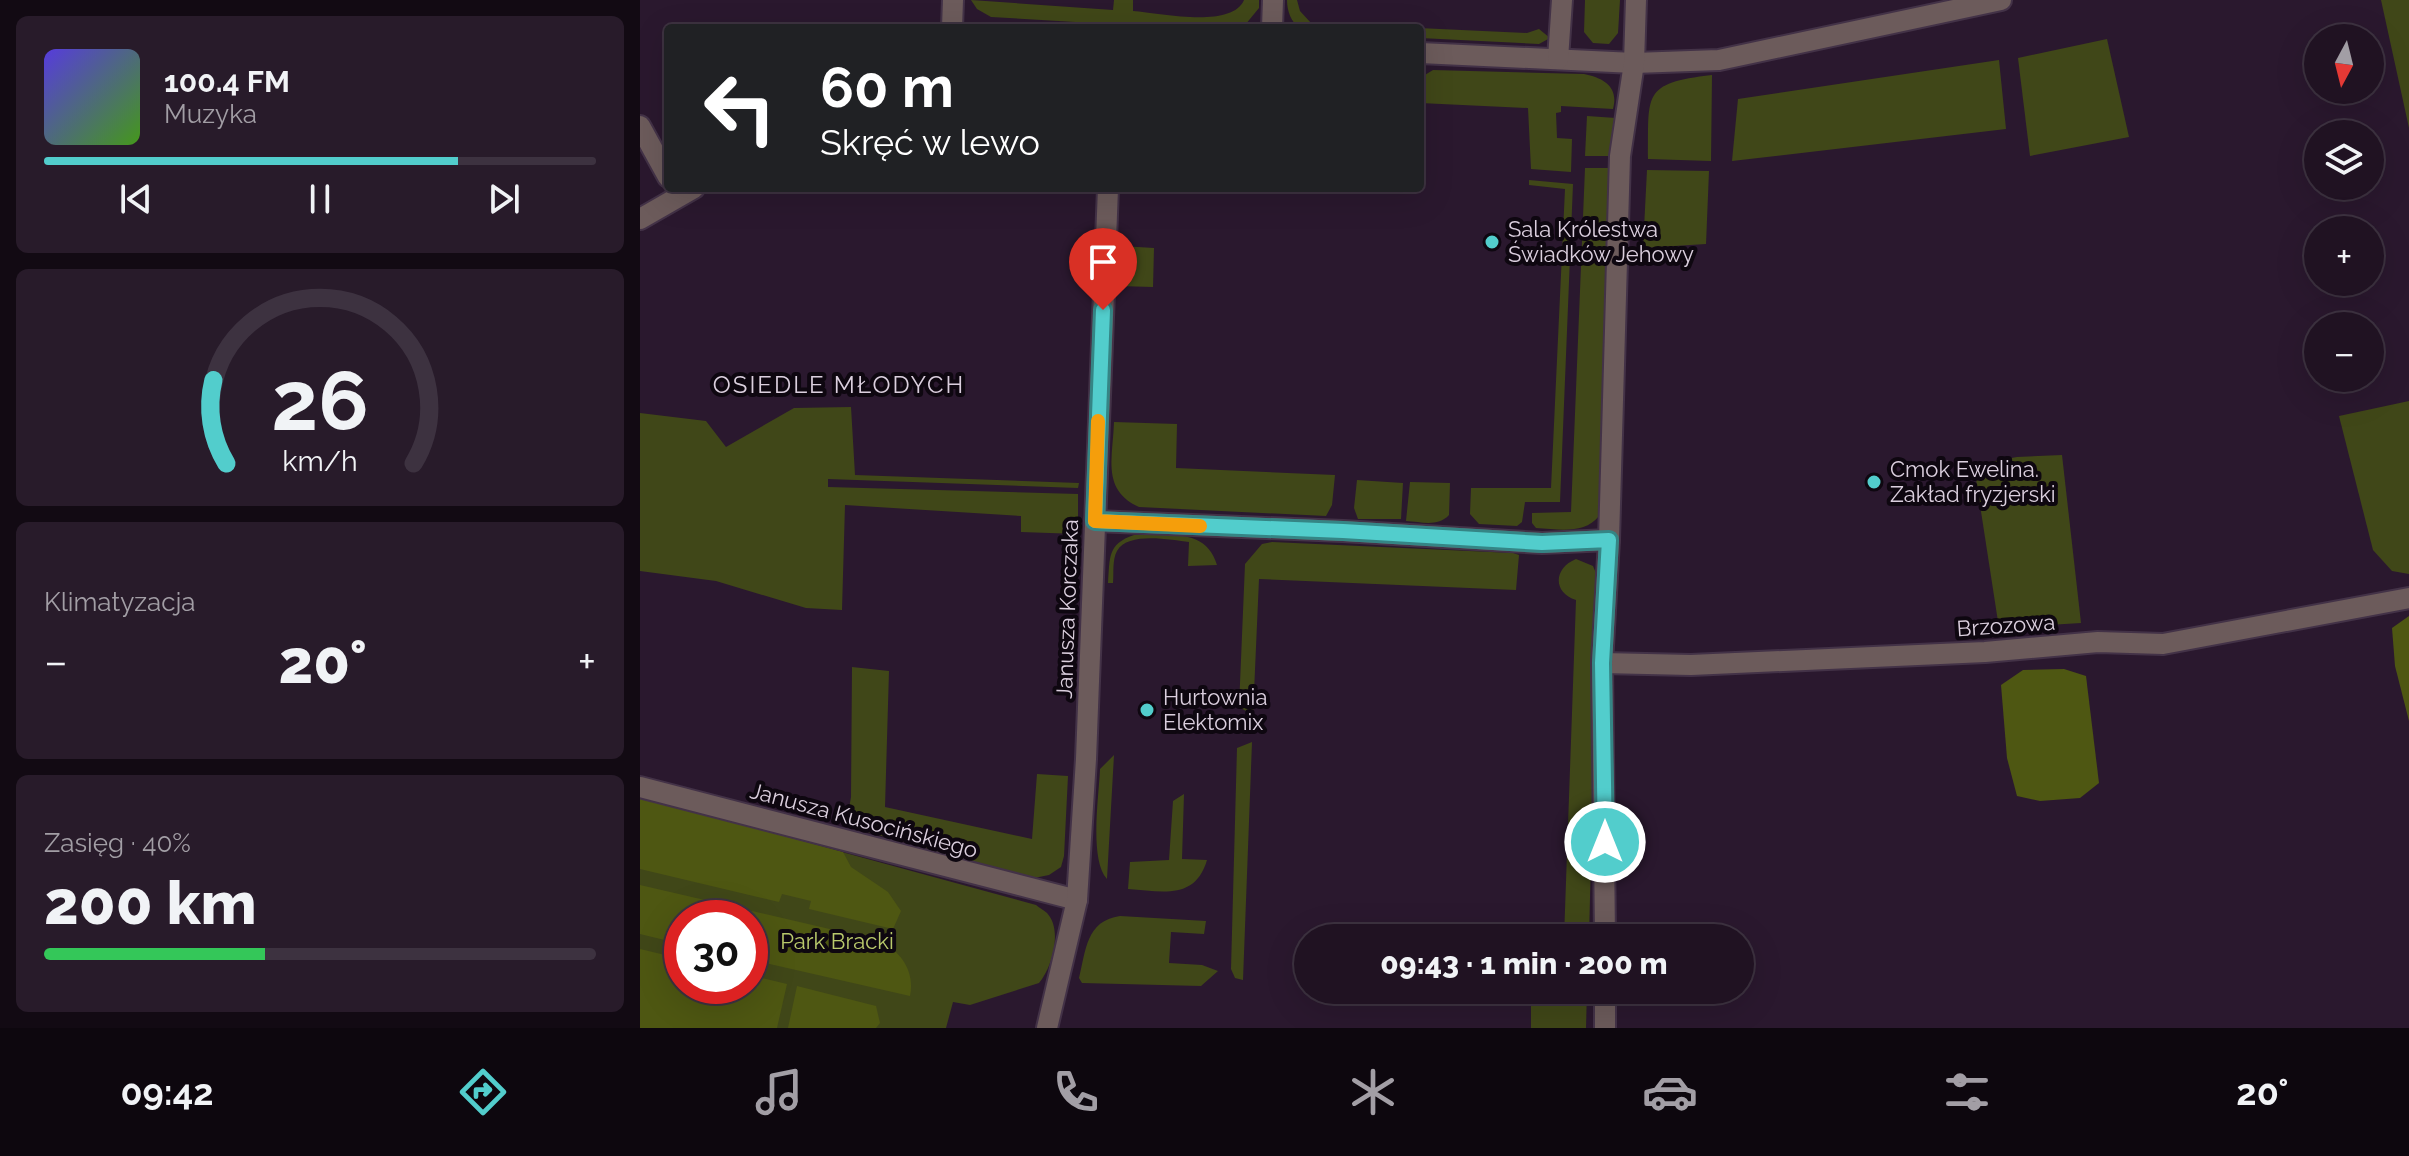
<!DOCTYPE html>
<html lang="pl">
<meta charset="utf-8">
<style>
body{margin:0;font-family:Raleway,sans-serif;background:#281b2a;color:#f1f3f6;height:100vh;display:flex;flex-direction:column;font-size:30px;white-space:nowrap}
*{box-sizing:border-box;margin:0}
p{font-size:26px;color:#a29ea5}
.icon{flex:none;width:44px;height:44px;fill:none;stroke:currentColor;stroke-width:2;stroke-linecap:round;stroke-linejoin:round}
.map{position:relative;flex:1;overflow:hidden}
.side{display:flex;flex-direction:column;gap:16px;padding:16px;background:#120a13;width:640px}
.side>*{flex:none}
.banner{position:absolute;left:24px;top:24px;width:760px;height:168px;border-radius:8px;box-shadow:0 8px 32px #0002,0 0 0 2px #3d3240;background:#202124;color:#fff;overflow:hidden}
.needle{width:52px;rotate:187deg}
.buttons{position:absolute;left:1664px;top:24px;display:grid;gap:16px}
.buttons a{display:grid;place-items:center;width:80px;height:80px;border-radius:50%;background:#201222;box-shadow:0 8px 32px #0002,0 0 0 2px #3d3240;font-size:40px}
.speed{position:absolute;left:24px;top:900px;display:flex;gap:16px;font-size:40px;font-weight:700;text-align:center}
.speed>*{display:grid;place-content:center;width:104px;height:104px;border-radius:50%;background:#201222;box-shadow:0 8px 32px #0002,0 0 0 2px #3d3240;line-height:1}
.speed .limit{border:12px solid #d22;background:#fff;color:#111}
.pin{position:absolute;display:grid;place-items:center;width:68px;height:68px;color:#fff;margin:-82px -34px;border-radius:50% 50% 50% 0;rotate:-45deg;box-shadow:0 0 8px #0007}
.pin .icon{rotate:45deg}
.me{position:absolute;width:88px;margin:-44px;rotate:0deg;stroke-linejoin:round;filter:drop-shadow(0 0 6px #0008)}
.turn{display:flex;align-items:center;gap:28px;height:168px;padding:0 24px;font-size:36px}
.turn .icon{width:104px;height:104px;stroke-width:2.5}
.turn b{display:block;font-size:56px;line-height:68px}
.big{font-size:60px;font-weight:800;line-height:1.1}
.side .widget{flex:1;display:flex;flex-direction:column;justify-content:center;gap:12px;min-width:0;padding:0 28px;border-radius:12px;background:#281b2a}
.side .dial{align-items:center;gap:0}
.dial svg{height:208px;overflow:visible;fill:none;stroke:#3d3240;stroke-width:7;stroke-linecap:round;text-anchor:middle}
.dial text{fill:#f1f3f6;stroke:none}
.song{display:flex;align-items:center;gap:24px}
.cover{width:96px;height:96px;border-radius:12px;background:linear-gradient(135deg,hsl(250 70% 55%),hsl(100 70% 35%))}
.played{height:8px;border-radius:4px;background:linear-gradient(90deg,#52cdcc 75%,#3d3240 75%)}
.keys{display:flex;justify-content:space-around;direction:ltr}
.heat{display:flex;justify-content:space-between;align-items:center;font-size:44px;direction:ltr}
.charge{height:12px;border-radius:6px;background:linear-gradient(90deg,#34c759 40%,#3d3240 0)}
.trip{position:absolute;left:654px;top:924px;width:460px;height:80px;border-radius:40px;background:#201222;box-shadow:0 8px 32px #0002,0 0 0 2px #3d3240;font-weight:800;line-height:80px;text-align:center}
.tab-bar{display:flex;height:128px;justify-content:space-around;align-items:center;background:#0d070e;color:#a29ea5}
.tab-bar .icon{width:56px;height:56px}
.tab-bar .selected{color:#52cdcc}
.tab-bar b{font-size:36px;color:#f1f3f6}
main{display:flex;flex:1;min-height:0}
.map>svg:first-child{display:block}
.green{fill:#404718;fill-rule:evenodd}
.forest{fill:#4e5712}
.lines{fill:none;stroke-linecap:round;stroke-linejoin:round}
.minor-casing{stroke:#433247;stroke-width:24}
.minor{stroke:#6c5b5b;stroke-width:20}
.route-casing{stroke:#358585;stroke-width:20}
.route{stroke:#52cdcc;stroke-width:14}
.slow{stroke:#f59e0b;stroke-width:14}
.poi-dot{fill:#52cdcc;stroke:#0e0710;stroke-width:3}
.labels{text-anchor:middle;stroke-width:8;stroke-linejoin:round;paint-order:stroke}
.poi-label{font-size:22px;fill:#dbcfde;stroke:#0e0710;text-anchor:start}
.street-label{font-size:22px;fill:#dbcfde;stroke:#0e0710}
.park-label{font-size:22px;fill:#baca6c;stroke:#0e0710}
.neighbourhood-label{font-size:24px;letter-spacing:2px;fill:#dbcfde;stroke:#0e0710}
</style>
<main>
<section class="side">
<div class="widget">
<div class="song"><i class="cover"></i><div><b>100.4 FM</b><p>Muzyka</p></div></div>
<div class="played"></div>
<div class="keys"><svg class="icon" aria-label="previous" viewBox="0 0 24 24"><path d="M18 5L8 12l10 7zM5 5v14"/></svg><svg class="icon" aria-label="pause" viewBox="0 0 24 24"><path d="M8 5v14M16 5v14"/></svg><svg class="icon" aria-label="next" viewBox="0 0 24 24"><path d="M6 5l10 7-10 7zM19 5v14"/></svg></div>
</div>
<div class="widget dial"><svg viewBox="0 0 100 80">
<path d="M14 69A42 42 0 1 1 86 69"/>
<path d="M14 69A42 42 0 0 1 9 37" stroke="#52cdcc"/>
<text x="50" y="56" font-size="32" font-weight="700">26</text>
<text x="50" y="72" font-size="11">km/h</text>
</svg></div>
<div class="widget"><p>Klimatyzacja</p>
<div class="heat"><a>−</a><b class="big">20°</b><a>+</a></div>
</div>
<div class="widget"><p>Zasięg · 40%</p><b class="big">200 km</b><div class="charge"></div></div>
</section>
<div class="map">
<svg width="1769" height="1028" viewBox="0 0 1769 1028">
<rect width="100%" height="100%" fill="#2a182e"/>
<g class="green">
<path d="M 331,0 L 473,10 L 474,0 L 493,0 L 493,11 C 520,13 592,29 604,0 L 619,0 L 619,8 L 605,25 L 595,28 L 537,28 L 351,17 L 337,9 Z"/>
<path d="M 647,0 L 657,0 L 660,11 L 671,23 L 887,33 L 899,29 L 910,38 L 899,44 L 780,38 L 780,28 L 660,28 C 651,22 647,11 647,0 Z"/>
<path d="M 945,0 L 980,0 L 978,33 L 969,44 L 953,43 L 944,32 Z"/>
<path d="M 1741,0 L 1769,0 L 1769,128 Z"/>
<path d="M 1467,39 L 1489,137 L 1390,156 L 1378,58 Z"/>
<path d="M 1359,60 L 1366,129 L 1092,161 L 1098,99 Z"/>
<path d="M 793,70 L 944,74 C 964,78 979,87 973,109 L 921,106 L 921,112 L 916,113 L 917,138 L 932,139 L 931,172 L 891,169 L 888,108 L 780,103 L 780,78 Z"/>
<path d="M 1072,75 L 1071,161 L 1008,159 C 1009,95 1001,83 1072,75 Z"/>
<path d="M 947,116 L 976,118 L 974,156 L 945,156 Z"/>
<path d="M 945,168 L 968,168 L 973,171 L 959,516 C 944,535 918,529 896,528 L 892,523 L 892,513 L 931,512 Z"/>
<path d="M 1007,170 L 1069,171 L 1066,244 L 1003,248 Z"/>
<path d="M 889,180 L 933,184 L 920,502 L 885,502 L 882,522 L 877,526 L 839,524 L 830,514 L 831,488 L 911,488 L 925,189 L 889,185 Z"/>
<path d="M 481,246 L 514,248 L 513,287 L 478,286 Z"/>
<path d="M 1769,401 L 1769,574 L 1752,571 L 1733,550 L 1699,416 Z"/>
<path d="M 211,407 L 215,475 L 439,483 L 438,488 L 188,479 L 188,487 L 438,494 L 438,534 L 381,532 L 381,516 L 205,505 L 202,610 L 166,608 L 76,581 L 0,571 L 0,413 L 66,421 L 86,447 L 154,408 Z"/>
<path d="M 474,422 L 537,424 L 536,468 L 695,475 L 692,505 L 686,516 L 499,507 C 461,490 473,457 474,422 Z"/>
<path d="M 1422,455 L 1441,623 L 1359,628 L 1336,479 L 1350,462 L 1377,457 Z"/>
<path d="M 717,480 L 763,483 L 761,519 L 718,519 L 714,508 Z"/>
<path d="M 770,482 L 810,483 L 809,515 C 798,527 782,522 766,521 Z"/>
<path d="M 494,535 C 527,536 566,527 577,565 L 548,566 L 549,542 C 531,540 488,531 477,551 C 472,560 474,573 473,583 L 468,583 C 470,558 467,544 494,535 Z"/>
<path d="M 632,542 L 873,553 L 879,555 L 876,590 L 619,579 L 613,715 L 599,707 L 605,564 L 622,544 Z"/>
<path d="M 936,559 L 953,566 L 958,578 L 949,938 L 924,938 L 936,600 C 912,592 914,568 936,559 Z"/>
<path d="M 212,667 L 249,671 L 245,807 L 392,839 L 397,774 L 428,776 L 424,856 L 421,867 L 409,875 L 394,878 L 206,826 L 211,797 Z"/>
<path d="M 612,742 L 603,980 L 595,978 L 591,969 L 597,748 Z"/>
<path d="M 474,755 L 467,879 C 449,859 459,796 460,769 Z"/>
<path d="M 544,794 L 542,859 L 567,860 C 555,901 521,891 488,889 L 490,862 L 529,860 L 533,801 Z"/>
<path d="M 0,797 L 396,905 C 399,908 404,910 407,913 C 423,930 412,968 399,983 L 330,1005 L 313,1002 L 306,1028 L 0,1028 ZM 42,918 L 110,918 L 110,986 L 42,986 Z"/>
<path d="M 480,916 L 566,921 L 564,934 L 531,932 L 529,963 L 562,965 L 578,971 L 561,986 L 442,983 L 439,978 C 446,950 446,921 480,916 Z"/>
<path d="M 891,990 L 947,990 L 946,1028 L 891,1028 Z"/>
</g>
<g class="forest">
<path d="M 1769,616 L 1769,721 L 1755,666 L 1752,628 Z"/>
<path d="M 1424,669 L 1446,676 L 1459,783 L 1440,798 L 1400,801 L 1377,796 L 1367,758 L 1361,685 L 1383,670 Z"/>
<path d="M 0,797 L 203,852 L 211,867 L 248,892 L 261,911 L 253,929 L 169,909 L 171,901 L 142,894 L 139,902 L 0,869 Z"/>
<path d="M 0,885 L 241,941 C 262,953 275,972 270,996 L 112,960 L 110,918 L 42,918 L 42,936 L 39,935 L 37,943 L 0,934 Z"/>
<path d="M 0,949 L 42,959 L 42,986 L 110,986 L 110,975 L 147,984 L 137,1028 L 0,1028 Z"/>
<path d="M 157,986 L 236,1006 L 240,1023 L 236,1028 L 148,1028 Z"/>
</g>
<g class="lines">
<defs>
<g id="minor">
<path d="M 312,28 L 313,0"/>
<path d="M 632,28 L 633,0"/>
<path d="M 780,53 L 994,63 L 1079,60 L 1361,0"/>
<path d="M 918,59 L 922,0"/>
<path d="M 0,126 L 28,177"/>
<path d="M 0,219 L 54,188"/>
<path d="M 455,521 L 703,531 L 902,543 L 969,540"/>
<path d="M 962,663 L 1051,665 L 1345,652 L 1458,642 L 1523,644 L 1769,598"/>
<path d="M 0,787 L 437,900"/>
<path d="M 965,938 L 962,663 L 969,540 L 980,156 L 994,63 L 996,0"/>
<path d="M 965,990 L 965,1028"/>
<path d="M 407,1028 L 437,900 L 446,759 L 468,188"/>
</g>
</defs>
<use href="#minor" class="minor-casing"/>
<use href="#minor" class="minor"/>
</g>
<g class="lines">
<defs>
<path id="route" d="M 463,310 L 455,521 L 703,531 L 902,543 L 969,540 L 962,663 L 965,842"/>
</defs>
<use href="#route" class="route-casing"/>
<use href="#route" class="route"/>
<path class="slow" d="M 458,421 L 455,521 L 560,526"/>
</g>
<g class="poi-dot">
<circle cx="852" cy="242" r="8"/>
<circle cx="1234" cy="482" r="8"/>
<circle cx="507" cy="710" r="8"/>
</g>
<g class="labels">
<g class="poi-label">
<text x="868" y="237">Sala Królestwa<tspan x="868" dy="25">Świadków Jehowy</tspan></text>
<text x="1250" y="477">Cmok Ewelina.<tspan x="1250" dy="25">Zakład fryzjerski</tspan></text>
<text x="523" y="705">Hurtownia<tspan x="523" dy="25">Elektomix</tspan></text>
</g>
<g class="street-label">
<text transform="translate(427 609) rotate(-88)" y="8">Janusza Korczaka</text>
<text transform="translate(1366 625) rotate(-4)" y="8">Brzozowa</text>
<text transform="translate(224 820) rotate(15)" y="8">Janusza Kusocińskiego</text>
</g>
<g class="park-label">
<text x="197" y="949">Park Bracki</text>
</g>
<g class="neighbourhood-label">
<text x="199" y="393">OSIEDLE MŁODYCH</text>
</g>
</g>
</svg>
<div class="buttons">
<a><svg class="needle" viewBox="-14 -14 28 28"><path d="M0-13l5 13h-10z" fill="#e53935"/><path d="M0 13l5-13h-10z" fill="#a29ea5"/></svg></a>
<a><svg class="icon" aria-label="layers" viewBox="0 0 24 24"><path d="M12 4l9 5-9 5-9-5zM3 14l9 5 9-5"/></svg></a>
<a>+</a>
<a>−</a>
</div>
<div class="speed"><div class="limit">30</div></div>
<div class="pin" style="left:463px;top:310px;background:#d93025"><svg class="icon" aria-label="arrive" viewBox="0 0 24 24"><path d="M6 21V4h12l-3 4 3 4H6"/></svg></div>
<svg class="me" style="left:965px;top:842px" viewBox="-20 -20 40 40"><circle r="17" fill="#52cdcc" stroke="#fff" stroke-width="3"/><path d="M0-11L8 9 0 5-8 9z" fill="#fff"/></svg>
<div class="trip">09:43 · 1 min · 200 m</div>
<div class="banner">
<div class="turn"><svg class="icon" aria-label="left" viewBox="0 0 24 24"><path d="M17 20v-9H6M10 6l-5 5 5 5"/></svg><div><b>60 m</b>Skręć w lewo</div></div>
</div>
</div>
</main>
<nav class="tab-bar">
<b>09:42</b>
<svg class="icon selected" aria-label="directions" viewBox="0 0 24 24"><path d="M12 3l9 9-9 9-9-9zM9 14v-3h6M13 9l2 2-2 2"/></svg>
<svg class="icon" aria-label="music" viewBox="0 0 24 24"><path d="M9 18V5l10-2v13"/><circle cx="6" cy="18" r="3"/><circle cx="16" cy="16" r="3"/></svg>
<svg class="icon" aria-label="phone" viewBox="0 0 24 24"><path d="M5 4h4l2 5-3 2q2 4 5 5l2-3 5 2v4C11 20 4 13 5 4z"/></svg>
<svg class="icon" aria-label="climate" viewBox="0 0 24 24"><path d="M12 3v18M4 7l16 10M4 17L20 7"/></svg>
<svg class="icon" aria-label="car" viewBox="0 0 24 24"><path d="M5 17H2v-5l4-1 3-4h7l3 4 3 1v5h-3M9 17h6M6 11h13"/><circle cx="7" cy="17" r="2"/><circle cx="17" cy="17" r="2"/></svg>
<svg class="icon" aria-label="filters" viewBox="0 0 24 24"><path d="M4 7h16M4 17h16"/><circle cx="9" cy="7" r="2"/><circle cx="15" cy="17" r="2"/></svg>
<b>20°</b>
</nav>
